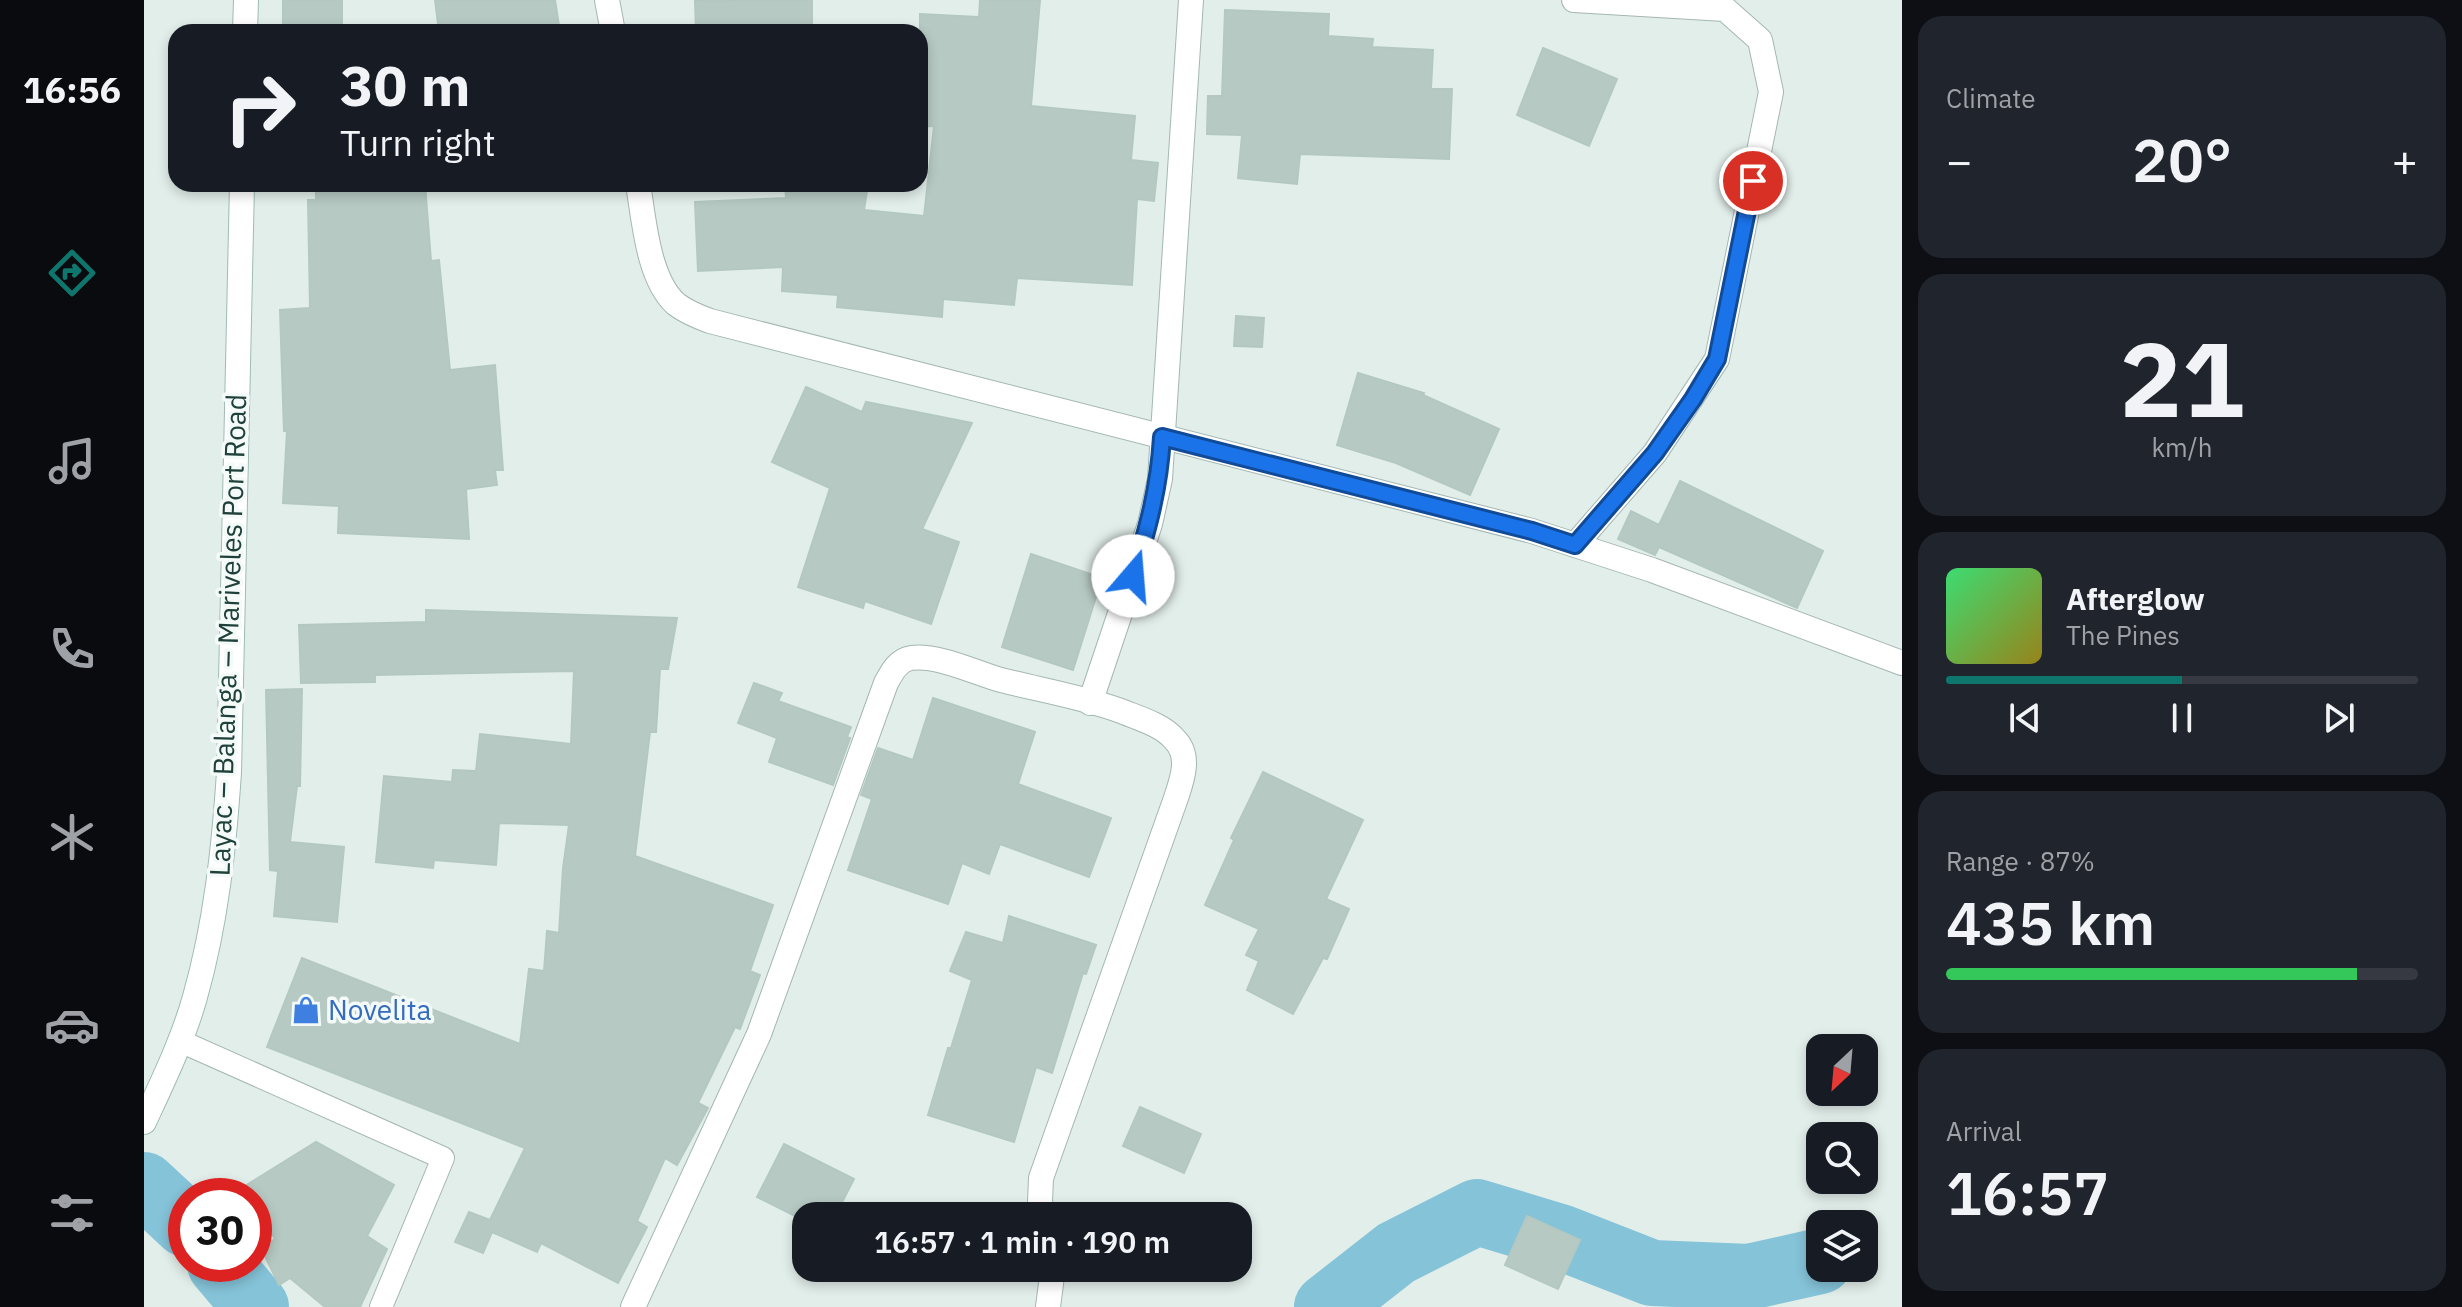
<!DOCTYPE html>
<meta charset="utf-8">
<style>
body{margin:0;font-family:"IBM Plex Sans",sans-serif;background:#20242c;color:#f1f3f6;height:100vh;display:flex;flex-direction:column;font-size:30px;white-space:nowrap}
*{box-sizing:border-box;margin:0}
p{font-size:26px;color:#9ea1a6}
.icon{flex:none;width:44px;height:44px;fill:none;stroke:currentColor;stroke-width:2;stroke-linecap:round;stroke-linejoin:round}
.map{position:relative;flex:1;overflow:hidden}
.panel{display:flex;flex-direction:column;gap:16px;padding:16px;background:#0d0f14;width:560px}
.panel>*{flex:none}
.guide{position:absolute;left:24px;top:24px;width:760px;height:168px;border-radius:24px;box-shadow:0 4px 12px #0003;background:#171b24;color:#f1f3f6;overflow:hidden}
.needle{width:52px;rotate:206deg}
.controls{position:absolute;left:1662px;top:1034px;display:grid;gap:16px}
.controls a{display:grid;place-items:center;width:72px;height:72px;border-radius:16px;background:#171b24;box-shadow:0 4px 12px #0003;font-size:40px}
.speed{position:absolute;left:24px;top:1178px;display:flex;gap:16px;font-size:40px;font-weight:700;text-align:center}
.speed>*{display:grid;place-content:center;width:104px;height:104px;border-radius:50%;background:#171b24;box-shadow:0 4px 12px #0003;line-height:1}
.speed .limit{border:12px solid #d22;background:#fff;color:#111}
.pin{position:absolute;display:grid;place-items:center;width:68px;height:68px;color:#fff;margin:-34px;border:4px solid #fff;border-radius:50%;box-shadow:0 2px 8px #0007}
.me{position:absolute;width:88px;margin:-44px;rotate:18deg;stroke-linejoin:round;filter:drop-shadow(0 0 6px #0008)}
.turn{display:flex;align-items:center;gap:28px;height:168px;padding:0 40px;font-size:36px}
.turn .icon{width:104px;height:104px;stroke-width:2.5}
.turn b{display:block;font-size:56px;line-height:68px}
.big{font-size:60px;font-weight:600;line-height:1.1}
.panel .card{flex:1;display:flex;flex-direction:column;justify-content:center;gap:12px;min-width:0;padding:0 28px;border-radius:24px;background:#20242c}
.panel .dial{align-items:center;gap:0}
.dial b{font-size:104px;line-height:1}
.song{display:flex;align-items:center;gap:24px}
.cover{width:96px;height:96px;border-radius:12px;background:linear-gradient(135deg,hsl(140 70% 55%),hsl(50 70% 35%))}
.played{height:8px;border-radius:4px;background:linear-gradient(90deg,#0f766e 50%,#363941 50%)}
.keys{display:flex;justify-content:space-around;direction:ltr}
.heat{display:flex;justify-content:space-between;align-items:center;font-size:44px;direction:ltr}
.charge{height:12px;border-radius:6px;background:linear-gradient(90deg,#34c759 87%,#363941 0)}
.trip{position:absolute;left:648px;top:1202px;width:460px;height:80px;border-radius:24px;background:#171b24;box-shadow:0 4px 12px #0003;font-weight:600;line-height:80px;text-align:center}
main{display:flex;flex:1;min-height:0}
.tabs{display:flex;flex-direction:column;width:144px;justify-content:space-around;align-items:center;background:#090b0e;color:#9ea1a6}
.tabs .icon{width:56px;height:56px}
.tabs .on{color:#0f766e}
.tabs b{font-size:36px;color:#f1f3f6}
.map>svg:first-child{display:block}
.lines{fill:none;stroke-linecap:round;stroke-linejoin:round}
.river{stroke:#85c3d8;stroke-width:66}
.building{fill:#b7c9c3;stroke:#b4c8c2;stroke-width:2}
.lane-casing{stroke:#a4b7b2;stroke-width:24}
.street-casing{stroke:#a4b7b2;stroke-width:26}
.secondary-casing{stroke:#9fbbb3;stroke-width:26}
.lane{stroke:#fff;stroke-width:22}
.street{stroke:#fff;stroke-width:24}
.secondary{stroke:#fff;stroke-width:24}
.route-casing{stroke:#114b97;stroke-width:20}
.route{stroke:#1a73e8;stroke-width:14}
.labels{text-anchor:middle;stroke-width:7;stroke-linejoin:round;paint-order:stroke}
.street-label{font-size:28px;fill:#20413b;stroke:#f3faf7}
.shop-label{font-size:28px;fill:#366cbe;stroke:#f3faf7;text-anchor:start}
</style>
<main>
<nav class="tabs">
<b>16:56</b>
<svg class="icon on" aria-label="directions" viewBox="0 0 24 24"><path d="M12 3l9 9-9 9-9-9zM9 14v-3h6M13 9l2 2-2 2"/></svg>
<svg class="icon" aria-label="music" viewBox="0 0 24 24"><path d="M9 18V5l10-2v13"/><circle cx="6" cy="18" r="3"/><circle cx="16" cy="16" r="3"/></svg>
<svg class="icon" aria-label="phone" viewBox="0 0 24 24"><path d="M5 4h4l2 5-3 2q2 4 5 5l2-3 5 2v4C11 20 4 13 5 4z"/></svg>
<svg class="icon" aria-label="climate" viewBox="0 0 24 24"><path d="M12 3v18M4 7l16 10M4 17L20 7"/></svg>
<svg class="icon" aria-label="car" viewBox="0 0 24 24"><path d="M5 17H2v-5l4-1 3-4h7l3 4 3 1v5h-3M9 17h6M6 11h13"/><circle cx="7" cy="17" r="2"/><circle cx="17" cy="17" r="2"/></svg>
<svg class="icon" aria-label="filters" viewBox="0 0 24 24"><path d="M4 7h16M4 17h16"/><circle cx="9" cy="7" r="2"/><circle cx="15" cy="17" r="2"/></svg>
</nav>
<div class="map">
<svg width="1758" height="1307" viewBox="0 0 1758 1307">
<rect width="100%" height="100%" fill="#e2eeea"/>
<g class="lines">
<g class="river">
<path d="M 0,1185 L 42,1224"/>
<path d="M 76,1264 L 112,1307"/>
<path d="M 1183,1307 L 1252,1253 L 1333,1212 L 1416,1237 L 1508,1273 L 1605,1277 L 1676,1261"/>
</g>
</g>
<g class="building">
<rect x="139" y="0" width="59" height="32"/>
<path d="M 291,0 L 411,0 L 416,32 L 295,32 Z"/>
<path d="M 668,0 L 668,32 L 552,32 L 551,1 Z"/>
<path d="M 836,0 L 896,0 L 887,106 L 991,116 L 987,160 L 1014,163 L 1010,201 L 993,199 L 988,285 L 873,278 L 870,305 L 799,299 L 798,317 L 693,307 L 694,295 L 638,291 L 639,267 L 554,271 L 551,202 L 642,198 L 641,184 L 724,184 L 720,210 L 780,216 L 790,126 L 776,127 L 776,14 L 835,17 Z"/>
<path d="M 1081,10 L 1185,14 L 1184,36 L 1229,39 L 1228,47 L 1289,50 L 1287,89 L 1308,89 L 1305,159 L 1156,154 L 1153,184 L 1094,178 L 1098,135 L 1063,134 L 1064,96 L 1078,96 Z"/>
<path d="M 1399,48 L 1473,79 L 1445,146 L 1373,115 Z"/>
<path d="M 172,184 L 281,184 L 287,261 L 295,260 L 306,370 L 351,365 L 359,470 L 351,470 L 353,485 L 322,489 L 325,539 L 194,533 L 195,506 L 139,503 L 143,431 L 140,431 L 136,310 L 166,308 L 164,200 L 172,200 Z"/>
<path d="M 1092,316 L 1120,318 L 1118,347 L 1090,346 Z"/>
<path d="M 1214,373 L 1280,393 L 1279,395 L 1355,429 L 1326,495 L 1252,463 L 1193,445 Z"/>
<path d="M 662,387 L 718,412 L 722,402 L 828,423 L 778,529 L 815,542 L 787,624 L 721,601 L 719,608 L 654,587 L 686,488 L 628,462 Z"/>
<path d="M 1536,481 L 1679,551 L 1653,608 L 1515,547 L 1511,555 L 1474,539 L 1487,511 L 1515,525 Z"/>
<path d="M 887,554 L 958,578 L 929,670 L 858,647 Z"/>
<path d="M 282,610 L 533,618 L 524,669 L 516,669 L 512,732 L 506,732 L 491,856 L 629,905 L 606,971 L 616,975 L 596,1029 L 591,1027 L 554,1103 L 564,1108 L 533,1165 L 521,1158 L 493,1221 L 503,1227 L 474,1283 L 397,1243 L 393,1252 L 348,1232 L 339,1253 L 311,1242 L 325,1212 L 346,1220 L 381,1148 L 123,1047 L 158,958 L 376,1044 L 385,969 L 400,971 L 403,931 L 415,933 L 419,868 L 425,825 L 355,823 L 352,865 L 290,860 L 289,868 L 232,862 L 240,776 L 308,782 L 309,770 L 332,771 L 336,734 L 427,744 L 430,671 L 231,675 L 231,682 L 157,683 L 155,625 L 282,622 Z"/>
<path d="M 610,683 L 638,693 L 634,701 L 707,727 L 703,737 L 706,738 L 689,785 L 625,762 L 633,738 L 594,723 Z"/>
<path d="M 158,689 L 156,786 L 153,786 L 146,842 L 200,847 L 193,922 L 130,916 L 134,871 L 126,870 L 122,690 Z"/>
<path d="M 789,698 L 891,732 L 874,784 L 967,818 L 945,877 L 856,844 L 845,874 L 818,863 L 804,904 L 704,870 L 728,799 L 717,795 L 734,748 L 769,760 Z"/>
<path d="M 1119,772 L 1219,820 L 1182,899 L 1205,909 L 1183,959 L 1179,958 L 1149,1014 L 1103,990 L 1115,961 L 1102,955 L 1115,929 L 1061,905 L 1090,840 L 1087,838 Z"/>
<path d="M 865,916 L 952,945 L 942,974 L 939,973 L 908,1073 L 892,1067 L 870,1142 L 784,1115 L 804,1048 L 807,1048 L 828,980 L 806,971 L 822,932 L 859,943 Z"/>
<path d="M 996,1107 L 1057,1134 L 1040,1173 L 979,1146 Z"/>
<path d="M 172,1142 L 250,1185 L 223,1236 L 243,1249 L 216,1307 L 181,1307 L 146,1278 L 135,1285 L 117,1248 L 131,1239 L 110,1202 L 110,1196 L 107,1196 L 101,1186 Z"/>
<path d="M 640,1144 L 710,1179 L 691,1216 L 651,1216 L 613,1197 Z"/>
<path d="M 1383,1216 L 1436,1240 L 1414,1289 L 1361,1265 Z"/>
</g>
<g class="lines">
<defs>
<path id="lane" d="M 36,1041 L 299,1158 L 237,1307"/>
<g id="street">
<path d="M 463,0 L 469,32"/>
<path d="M 1430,0 L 1581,9 L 1616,40 L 1627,92 L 1573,359 L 1511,453 L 1431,545"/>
<path d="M 494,184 C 500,220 504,279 532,304 C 542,312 555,317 566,321 L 1388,531 L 1508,570 L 1758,663"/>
<path d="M 946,703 L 1006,524 L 1016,479 L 1047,0"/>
<path d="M 489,1307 L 615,1034 L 742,683 C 748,672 754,660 767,658 C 793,654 832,673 857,680 C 896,690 939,697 977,711 C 994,718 1019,725 1031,740 C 1047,756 1038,780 1032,798 L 897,1178 L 896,1202 L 900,1216"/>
<path d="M 904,1307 L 909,1268"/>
</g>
<g id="secondary">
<path d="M 101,32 L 102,0"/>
<path d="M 0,1122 C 19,1081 39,1040 51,997 C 72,923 80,848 85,772 L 98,184"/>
</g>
</defs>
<use href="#lane" class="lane-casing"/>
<use href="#street" class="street-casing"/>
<use href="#secondary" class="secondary-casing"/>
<use href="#lane" class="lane"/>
<use href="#street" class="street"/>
<use href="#secondary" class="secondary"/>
</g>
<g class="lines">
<defs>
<path id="route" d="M 989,576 C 1004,528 1015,488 1018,437 L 1388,531 L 1431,545 L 1511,453 L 1549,399 L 1573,359 L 1609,181"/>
</defs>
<use href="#route" class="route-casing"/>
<use href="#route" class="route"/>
</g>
<defs>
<symbol id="shop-bare" viewBox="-9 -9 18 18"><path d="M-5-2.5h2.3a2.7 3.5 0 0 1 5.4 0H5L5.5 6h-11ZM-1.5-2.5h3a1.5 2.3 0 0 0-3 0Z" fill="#3f7fe0" stroke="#f3faf7" stroke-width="2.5" paint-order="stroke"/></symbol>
</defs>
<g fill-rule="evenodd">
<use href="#shop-bare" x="142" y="990" width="40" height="40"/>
</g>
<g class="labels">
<g class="street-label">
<text transform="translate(84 635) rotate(-88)" y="10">Layac – Balanga – Mariveles Port Road</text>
</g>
<g class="shop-label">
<text x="184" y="1020">Novelita</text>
</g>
</g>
</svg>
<div class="controls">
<a><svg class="needle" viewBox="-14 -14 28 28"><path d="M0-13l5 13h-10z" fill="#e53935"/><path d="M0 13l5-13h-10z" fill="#9ea1a6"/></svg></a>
<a><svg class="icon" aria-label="search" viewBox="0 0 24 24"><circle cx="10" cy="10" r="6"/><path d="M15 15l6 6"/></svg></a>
<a><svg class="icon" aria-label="layers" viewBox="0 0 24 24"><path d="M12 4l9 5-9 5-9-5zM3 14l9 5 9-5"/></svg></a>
</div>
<div class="speed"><div class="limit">30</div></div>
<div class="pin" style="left:1609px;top:181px;background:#d93025"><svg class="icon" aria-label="arrive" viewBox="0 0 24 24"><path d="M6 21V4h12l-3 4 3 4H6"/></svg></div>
<svg class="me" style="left:989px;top:576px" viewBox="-20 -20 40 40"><circle r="19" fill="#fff"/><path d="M0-13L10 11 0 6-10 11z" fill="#1a73e8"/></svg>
<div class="trip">16:57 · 1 min · 190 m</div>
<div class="guide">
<div class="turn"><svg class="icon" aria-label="right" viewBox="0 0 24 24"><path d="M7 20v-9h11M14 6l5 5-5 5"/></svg><div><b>30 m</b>Turn right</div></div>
</div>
</div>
<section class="panel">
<div class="card"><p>Climate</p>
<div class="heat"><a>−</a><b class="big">20°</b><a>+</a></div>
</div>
<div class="card dial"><b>21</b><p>km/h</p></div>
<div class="card">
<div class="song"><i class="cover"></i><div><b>Afterglow</b><p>The Pines</p></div></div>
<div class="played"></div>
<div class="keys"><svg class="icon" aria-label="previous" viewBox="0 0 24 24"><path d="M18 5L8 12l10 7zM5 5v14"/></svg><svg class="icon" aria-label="pause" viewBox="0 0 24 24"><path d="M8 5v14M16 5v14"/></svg><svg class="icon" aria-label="next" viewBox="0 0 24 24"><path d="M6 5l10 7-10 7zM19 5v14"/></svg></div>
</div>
<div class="card"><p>Range · 87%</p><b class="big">435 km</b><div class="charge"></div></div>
<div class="card"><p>Arrival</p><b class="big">16:57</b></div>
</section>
</main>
